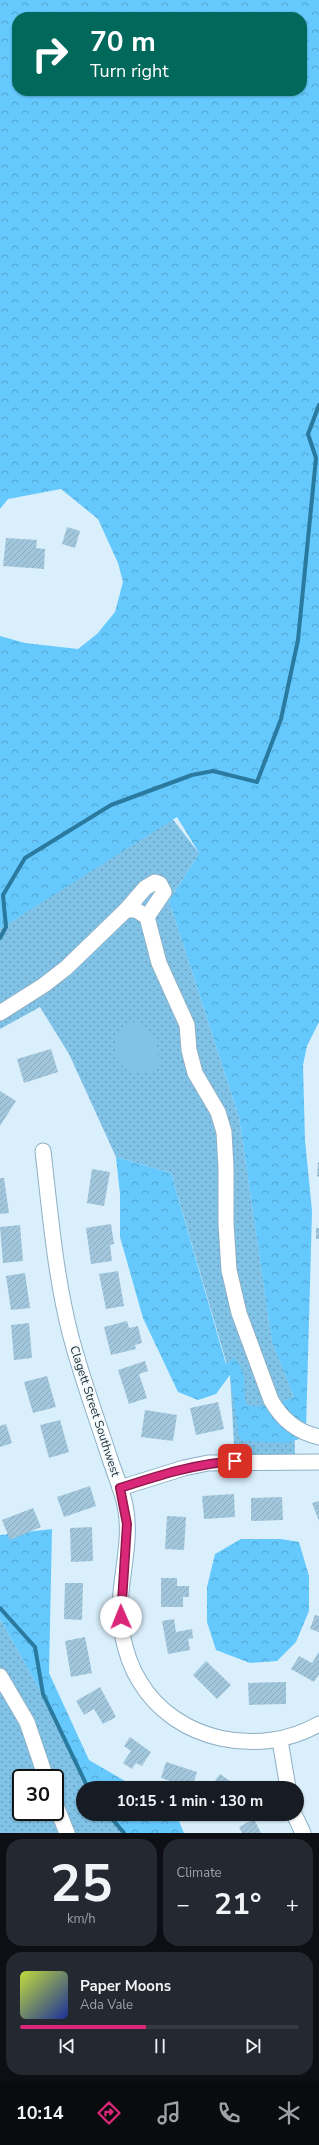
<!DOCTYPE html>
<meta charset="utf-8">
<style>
body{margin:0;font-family:"Nunito Sans",sans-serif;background:#242831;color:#f1f3f6;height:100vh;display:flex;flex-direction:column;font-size:15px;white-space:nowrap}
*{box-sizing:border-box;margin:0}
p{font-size:13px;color:#9ea1a6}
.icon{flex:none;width:22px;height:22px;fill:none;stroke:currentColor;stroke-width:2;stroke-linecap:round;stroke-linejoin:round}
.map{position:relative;height:1833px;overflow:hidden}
.sheet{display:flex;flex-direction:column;gap:6px;padding:6px;background:#0d0f14;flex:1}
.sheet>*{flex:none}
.guide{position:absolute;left:12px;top:12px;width:295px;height:84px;border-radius:16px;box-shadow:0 1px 3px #0004;background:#00695c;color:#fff;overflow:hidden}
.speed{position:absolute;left:12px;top:1769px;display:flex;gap:8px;font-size:20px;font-weight:700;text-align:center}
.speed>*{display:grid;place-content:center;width:52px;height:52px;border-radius:50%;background:#171b24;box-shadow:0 1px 3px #0004;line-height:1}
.speed .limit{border:2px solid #111;border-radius:6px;background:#fff;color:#111}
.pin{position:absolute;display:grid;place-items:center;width:34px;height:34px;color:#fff;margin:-17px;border-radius:8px;box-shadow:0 2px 6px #0006}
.me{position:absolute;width:44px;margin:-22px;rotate:359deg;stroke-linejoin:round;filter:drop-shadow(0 0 3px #0008)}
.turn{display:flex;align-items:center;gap:14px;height:84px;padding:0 12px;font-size:18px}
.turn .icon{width:52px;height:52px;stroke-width:2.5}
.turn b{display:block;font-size:28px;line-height:34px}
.big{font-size:30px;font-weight:700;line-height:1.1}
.sheet .tile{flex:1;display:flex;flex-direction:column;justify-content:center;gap:6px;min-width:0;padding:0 14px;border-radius:16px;background:#242831}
.sheet .dial{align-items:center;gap:0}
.dial b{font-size:52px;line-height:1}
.song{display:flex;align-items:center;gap:12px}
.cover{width:48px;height:48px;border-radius:6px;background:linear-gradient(135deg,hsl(70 70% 55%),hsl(230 70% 35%))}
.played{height:4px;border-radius:2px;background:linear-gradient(90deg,#db2777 45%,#363941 45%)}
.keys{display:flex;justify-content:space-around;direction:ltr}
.heat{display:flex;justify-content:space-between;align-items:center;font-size:22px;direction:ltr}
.sheet .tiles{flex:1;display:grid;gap:6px;grid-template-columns:1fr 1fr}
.tile:last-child{grid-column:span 2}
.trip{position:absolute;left:76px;top:1781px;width:228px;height:40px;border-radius:20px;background:#171b24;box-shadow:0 1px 3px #0004;font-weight:700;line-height:40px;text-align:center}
.menu{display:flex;height:64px;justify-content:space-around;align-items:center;background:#090b0e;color:#9ea1a6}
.menu .icon{width:28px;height:28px}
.menu .active{color:#db2777}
.menu b{font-size:18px;color:#f1f3f6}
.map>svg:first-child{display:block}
.grass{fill:url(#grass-dots);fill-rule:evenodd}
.forest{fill:url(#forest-crowns);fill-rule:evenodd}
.pitch{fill:#81c3e7}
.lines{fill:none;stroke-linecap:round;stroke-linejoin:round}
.stream{stroke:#2a7a9f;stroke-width:4}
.building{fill:url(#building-hatch)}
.minor-casing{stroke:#8db0c5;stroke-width:17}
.minor{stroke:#fff;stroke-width:15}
.route-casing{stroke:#8e194d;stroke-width:10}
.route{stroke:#db2777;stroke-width:7}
.labels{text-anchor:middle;stroke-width:4;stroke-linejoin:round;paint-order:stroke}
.street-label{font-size:12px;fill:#223038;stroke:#f3fafe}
</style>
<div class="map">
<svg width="319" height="1833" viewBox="0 0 319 1833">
<defs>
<pattern id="grass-dots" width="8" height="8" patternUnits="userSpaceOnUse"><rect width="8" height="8" fill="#81c3e7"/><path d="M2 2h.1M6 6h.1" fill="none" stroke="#699fbc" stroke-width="1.8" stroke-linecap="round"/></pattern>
<pattern id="forest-crowns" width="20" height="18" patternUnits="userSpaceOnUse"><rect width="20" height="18" fill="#65c9fd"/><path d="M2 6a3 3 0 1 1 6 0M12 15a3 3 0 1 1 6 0" fill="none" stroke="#53a4ce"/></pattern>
<pattern id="building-hatch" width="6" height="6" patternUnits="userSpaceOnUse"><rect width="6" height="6" fill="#a2c6db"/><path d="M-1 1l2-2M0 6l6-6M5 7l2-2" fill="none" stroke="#8baabd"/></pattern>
</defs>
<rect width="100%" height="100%" fill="#d9effc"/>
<g class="grass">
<path d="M 171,817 L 199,853 L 169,901 L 239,1117 L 272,1341 L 294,1397 L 295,1462 L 235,1461 L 230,1375 L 171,1173 L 116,1157 L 69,1054 L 40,1007 L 0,1029 L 0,929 Z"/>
<path d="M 0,1619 L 46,1701 L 88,1788 L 83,1788 L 83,1814 L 108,1814 L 125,1833 L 0,1833 ZM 21,1778 L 55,1778 L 55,1812 L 21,1812 Z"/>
</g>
<g class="forest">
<path d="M 0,0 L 319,0 L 319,1022 L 307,1046 L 303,1065 L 305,1140 L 312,1211 L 306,1430 L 299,1439 L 287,1443 L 243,1441 L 239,1437 L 230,1375 L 216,1394 L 198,1400 L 178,1392 L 143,1318 L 120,1237 L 120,1194 L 116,1157 L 171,1173 L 226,1364 L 233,1358 C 247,1367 244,1386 245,1401 L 247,1405 C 262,1409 280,1403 294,1397 L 272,1342 L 239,1117 L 169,901 L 199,853 L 177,817 L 0,929 L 0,636 L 25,643 L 78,649 L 97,634 L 115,612 L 123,582 L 118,563 L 98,519 L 61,489 L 8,499 L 0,509 ZM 17,17 L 302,17 L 302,91 L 17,91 Z"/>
<path d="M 52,1529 L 49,1673 L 89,1760 L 137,1788 L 88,1788 L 46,1701 L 0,1619 L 0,1535 Z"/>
<path d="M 241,1539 L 281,1539 L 299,1542 L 309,1576 L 309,1611 L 296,1642 L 277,1661 L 250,1663 L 216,1650 L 207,1622 L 207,1587 L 215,1554 Z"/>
<path d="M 108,1814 L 176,1814 L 184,1833 L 125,1833 Z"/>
</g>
<path class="pitch" d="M 134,1022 C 152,1029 160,1047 159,1066 C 148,1077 122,1074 116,1057 C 113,1048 118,1031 125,1025 C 127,1023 131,1022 134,1022 Z"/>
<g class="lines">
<g class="stream">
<path d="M 0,938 L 6,927 L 3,895 L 25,858 L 111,805 L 192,775 L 213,771 L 257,782 L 281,719 L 298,640 L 316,458 L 308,434 L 319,405"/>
<path d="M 0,1608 L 35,1647 L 43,1694 L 88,1788"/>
<path d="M 108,1814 L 124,1833"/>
</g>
</g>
<g class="building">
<path d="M 67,527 L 80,531 L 75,548 L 62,544 Z"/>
<path d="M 6,538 L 37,540 L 36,548 L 45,549 L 44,569 L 3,566 Z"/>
<path d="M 51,1049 L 58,1072 L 24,1083 L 17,1059 Z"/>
<path d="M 0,1091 L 16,1101 L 0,1126 Z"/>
<path d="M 318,1162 L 319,1162 L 319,1177 L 317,1176 Z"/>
<path d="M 92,1169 L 110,1172 L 104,1206 L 87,1203 Z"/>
<path d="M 0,1178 L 4,1178 L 9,1213 L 0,1214 Z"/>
<path d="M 111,1224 L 114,1244 L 110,1245 L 112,1261 L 91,1264 L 86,1228 Z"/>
<path d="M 20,1225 L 23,1261 L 3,1263 L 0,1227 Z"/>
<rect x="316" y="1228" width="3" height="11"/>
<path d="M 118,1271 L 124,1306 L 106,1309 L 99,1274 Z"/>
<path d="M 25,1273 L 30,1308 L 11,1310 L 6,1276 Z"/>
<path d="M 127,1321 L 129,1328 L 138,1326 L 142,1343 L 135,1345 L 136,1349 L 111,1355 L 104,1327 Z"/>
<path d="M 29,1323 L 32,1358 L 14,1360 L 11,1325 Z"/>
<path d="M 145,1361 L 148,1371 L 139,1374 L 147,1398 L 129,1404 L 118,1370 Z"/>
<path d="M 47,1376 L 56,1407 L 33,1413 L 24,1382 Z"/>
<path d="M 218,1402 L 224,1429 L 196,1435 L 190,1408 Z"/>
<path d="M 145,1410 L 177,1415 L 173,1441 L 141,1437 Z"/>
<path d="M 60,1420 L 69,1452 L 49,1458 L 40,1425 Z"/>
<path d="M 6,1424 L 12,1443 L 0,1447 L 0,1426 Z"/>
<path d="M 90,1486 L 96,1506 L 64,1517 L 57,1497 Z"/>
<path d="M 234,1494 L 235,1517 L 204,1519 L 202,1496 Z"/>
<path d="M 282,1497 L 283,1520 L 251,1521 L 251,1498 Z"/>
<path d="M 319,1501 L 319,1521 L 312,1503 Z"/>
<path d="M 33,1508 L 41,1527 L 10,1540 L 2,1520 Z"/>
<path d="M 167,1516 L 186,1517 L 184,1550 L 165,1549 Z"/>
<path d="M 92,1527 L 93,1561 L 71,1562 L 70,1528 Z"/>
<path d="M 161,1578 L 177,1578 L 177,1586 L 189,1586 L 189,1597 L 183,1597 L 183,1607 L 161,1607 Z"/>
<path d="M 65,1583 L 83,1583 L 82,1620 L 64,1619 Z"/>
<path d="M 315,1615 L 319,1616 L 319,1632 L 310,1629 Z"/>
<path d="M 174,1619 L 176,1632 L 192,1629 L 193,1638 L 188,1639 L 190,1650 L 168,1654 L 162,1621 Z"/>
<path d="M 85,1637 L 92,1673 L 71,1677 L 65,1641 Z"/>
<path d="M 319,1652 L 319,1674 L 314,1682 L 291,1669 L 299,1656 L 312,1663 Z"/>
<path d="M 206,1661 L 231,1685 L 217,1699 L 193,1675 Z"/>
<path d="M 286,1682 L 286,1704 L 249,1705 L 248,1683 Z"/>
<path d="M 100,1687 L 116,1717 L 103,1724 L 94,1709 L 84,1715 L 76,1701 Z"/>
<path d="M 130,1737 L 151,1752 L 142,1766 L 136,1763 L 132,1769 L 123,1763 L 131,1751 L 124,1746 Z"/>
<path d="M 166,1762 L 197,1772 L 192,1788 L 161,1778 Z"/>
<path d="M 220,1774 L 240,1788 L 210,1788 Z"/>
<path d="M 254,1819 L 261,1833 L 242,1833 L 239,1827 Z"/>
</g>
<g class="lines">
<defs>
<g id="minor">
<path d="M 126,910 L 145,888 L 155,882 L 160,884 L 164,892 L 147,917"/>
<path d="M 0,1013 L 44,985 L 66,968 L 126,910 L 136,910 L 147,917 L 159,963 L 187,1025 L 189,1050 L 195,1073 L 218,1112 L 224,1132 L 226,1168 L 226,1224 L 229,1270 L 239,1313 L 271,1400 C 282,1420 297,1432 319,1437"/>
<path d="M 43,1151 C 50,1211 55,1274 70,1333 C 81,1376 97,1419 111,1462 C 116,1477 122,1490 125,1505 C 134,1547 114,1590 122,1633 C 125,1649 131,1668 140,1682 C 176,1742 260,1758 319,1724"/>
<path d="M 120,1488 L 184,1468 L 208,1463 L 319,1462"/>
<path d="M 0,1676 L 27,1722 L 46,1778"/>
<path d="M 280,1740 L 288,1788"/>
<path d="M 55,1803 L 67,1833"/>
<path d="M 294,1814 L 303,1833"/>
</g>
</defs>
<use href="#minor" class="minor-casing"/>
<use href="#minor" class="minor"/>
</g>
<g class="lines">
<defs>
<path id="route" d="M 121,1617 L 127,1524 L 120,1488 C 160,1475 194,1464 235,1461"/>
</defs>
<use href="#route" class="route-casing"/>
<use href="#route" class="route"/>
</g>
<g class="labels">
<g class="street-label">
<text transform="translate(95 1411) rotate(72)" y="4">Clagett Street Southwest</text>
</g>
</g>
</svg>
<div class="speed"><div class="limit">30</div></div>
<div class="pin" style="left:235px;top:1461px;background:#d93025"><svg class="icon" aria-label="arrive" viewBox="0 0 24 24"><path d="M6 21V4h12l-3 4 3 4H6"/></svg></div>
<svg class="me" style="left:121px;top:1617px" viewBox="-20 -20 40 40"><circle r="19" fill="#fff"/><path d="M0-13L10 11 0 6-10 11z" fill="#db2777"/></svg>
<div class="trip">10:15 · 1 min · 130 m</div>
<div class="guide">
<div class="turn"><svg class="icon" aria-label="right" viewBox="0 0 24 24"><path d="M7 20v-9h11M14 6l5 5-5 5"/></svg><div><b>70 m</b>Turn right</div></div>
</div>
</div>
<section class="sheet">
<div class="tiles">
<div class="tile dial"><b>25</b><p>km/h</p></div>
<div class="tile"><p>Climate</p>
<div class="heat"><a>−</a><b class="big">21°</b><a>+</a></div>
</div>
<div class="tile">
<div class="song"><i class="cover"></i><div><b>Paper Moons</b><p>Ada Vale</p></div></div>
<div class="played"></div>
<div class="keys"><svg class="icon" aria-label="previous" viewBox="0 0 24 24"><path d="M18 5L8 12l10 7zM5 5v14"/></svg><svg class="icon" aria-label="pause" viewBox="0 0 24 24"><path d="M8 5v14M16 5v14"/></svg><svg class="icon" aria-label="next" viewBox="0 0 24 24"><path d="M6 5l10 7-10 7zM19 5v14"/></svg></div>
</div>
</div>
</section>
<nav class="menu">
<b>10:14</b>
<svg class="icon active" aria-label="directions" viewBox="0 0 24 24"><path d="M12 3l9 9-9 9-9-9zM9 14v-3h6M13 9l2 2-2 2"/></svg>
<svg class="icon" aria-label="music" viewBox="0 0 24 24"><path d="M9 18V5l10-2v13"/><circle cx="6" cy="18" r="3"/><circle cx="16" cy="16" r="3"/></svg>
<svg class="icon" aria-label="phone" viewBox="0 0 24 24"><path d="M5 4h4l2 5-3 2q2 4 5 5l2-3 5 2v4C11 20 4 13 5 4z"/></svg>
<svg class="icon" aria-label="climate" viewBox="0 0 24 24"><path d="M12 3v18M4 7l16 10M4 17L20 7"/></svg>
</nav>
